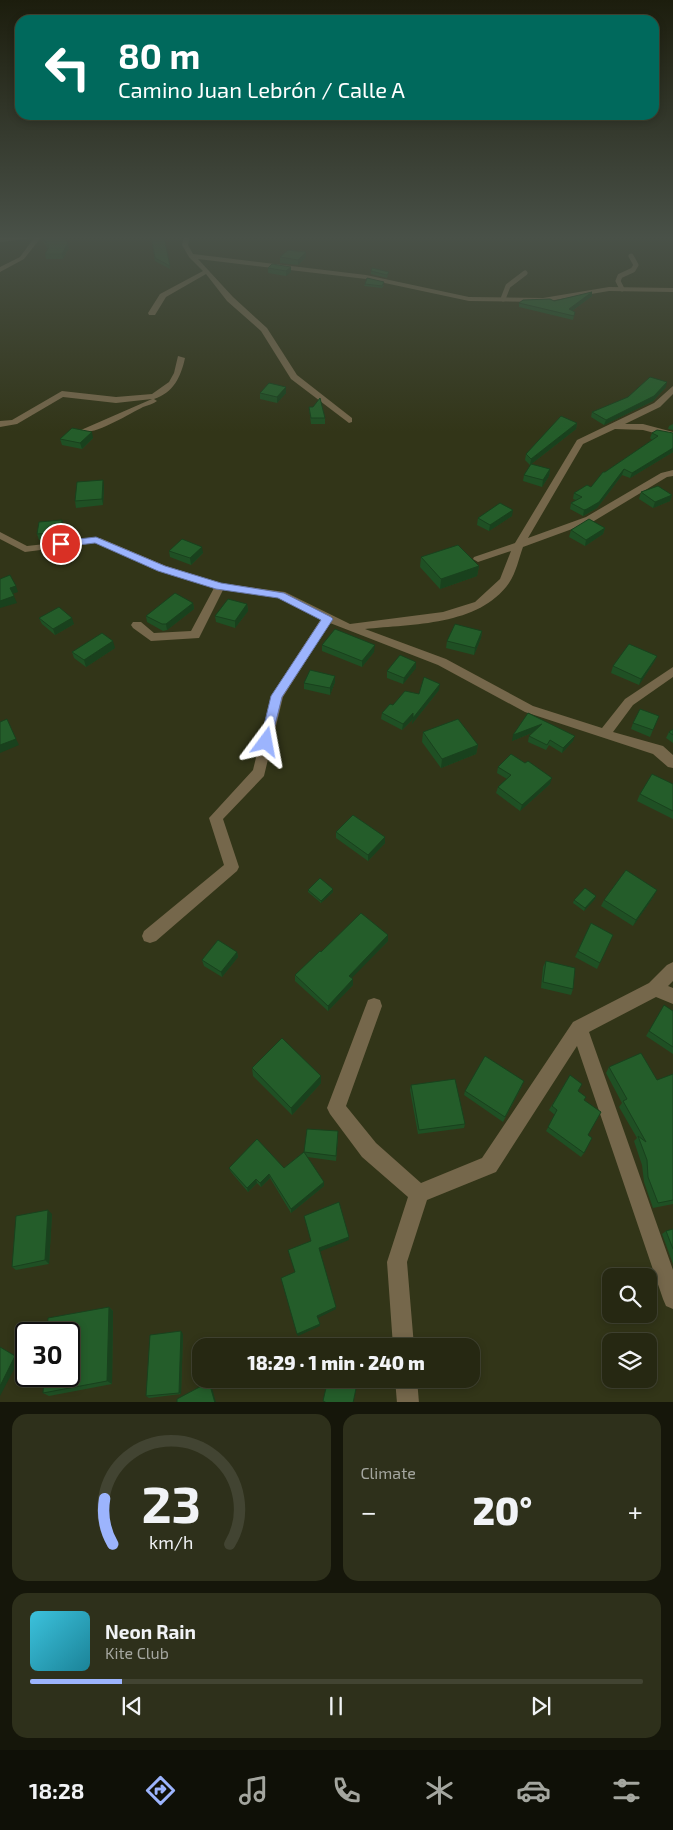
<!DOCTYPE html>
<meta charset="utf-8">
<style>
body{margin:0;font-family:"Exo 2",sans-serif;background:#2e301b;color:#f1f3f6;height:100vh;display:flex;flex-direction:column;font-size:19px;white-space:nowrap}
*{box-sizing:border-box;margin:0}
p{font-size:16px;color:#a4a69f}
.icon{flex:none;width:28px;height:28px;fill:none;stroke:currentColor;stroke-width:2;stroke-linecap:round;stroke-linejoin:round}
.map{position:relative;height:1402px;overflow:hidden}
.panel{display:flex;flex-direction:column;gap:12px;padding:12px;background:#15160a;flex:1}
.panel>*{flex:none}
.top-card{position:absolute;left:15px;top:15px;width:644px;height:105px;border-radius:15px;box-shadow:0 2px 8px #0003,0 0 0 1px #424432;background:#00695c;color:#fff;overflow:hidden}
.controls{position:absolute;left:602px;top:1268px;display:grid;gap:10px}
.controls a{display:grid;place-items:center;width:55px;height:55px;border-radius:10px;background:#262812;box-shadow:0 2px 8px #0003,0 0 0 1px #424432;font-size:25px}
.speed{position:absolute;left:15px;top:1322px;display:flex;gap:10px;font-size:25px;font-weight:700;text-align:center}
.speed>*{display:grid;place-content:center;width:65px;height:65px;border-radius:50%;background:#262812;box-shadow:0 2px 8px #0003,0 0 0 1px #424432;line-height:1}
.speed .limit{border:2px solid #111;border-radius:8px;background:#fff;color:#111}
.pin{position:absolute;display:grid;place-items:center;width:42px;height:42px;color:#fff;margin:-21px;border:2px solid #fff;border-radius:50%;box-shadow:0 1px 5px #0007}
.me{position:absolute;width:55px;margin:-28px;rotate:13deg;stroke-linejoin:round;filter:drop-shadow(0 0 4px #0008)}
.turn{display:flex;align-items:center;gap:18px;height:105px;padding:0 20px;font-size:22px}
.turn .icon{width:65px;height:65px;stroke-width:2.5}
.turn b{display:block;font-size:35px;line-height:42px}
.big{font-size:38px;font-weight:800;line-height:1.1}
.panel .card{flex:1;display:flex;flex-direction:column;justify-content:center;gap:8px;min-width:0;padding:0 18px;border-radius:15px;background:#2e301b}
.panel .dial{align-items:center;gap:0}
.dial svg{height:130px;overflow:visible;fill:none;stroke:#424432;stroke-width:7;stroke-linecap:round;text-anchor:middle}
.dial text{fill:#f1f3f6;stroke:none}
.song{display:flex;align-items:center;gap:15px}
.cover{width:60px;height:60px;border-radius:8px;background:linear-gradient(135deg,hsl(190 70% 55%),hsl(190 70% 35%))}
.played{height:5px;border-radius:2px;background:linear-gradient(90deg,#9cb4fd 15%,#424432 15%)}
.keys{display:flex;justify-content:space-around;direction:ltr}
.heat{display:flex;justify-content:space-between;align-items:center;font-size:28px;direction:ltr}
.panel .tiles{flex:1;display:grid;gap:12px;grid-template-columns:1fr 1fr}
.card:last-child{grid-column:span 2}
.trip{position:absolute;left:192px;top:1338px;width:288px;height:50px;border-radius:15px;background:#262812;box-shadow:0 2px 8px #0003,0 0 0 1px #424432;font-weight:800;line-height:50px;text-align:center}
.tabs{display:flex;height:80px;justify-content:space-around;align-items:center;background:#0f1007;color:#a4a69f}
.tabs .icon{width:35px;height:35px}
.tabs .selected{color:#9cb4fd}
.tabs b{font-size:22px;color:#f1f3f6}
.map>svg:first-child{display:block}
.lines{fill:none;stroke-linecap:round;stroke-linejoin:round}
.lane{stroke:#75674b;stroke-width:5}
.street{fill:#75674b;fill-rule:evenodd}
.wall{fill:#1f5024}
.shaded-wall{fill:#19411d}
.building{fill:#245d2a;stroke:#19411d}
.route{fill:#9cb4fd;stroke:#6575a4}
</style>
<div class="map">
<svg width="673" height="1403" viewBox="0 0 673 1403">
<rect width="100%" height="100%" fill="#323518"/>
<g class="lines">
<g class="lane">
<path d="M 622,289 L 618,281 L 620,276 L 633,270 L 636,265 L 631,256"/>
<path d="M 503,299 L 508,286 L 525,273"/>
</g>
<g class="street">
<path d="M 24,236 L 42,236 L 24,259 L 0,272 L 0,267 L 20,257 L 34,238 L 0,242 L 0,238 Z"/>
<path d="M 184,236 L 190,236 L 188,245 L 193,254 L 366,275 L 469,297 L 543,298 L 609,287 L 673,288 L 673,292 L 609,291 L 543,302 L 469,301 L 366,279 L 198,259 L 233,297 L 267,328 L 297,375 L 352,418 L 352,422 L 349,423 L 291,379 L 261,331 L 227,301 L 206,274 L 166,297 L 155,315 L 149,315 L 148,313 L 160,294 L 203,271 L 189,257 L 182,245 Z"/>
<path d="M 178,356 L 185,358 C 181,377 173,393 154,399 L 157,401 C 153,404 148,405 143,407 C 129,414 97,434 82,432 L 81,430 L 152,399 L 116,403 L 63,397 L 17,424 L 0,427 L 0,421 L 12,420 L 62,391 L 116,397 L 152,394 L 169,382 L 174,373 Z"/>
<path d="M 673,386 L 673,394 L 660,407 L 625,424 L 643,424 L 673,432 L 673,438 L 643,430 L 615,429 L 583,444 L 528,538 L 586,517 L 661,473 L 673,470 L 673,476 L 667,477 L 594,521 L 523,547 C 519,558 516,573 509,583 C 479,626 412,624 365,629 L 446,659 L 533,706 L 602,728 L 625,699 L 673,667 L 673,677 L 633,705 L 613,732 L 663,746 L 673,755 L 673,768 L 668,767 L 653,754 L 525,712 L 438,665 L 330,623 L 283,697 L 264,776 L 223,819 L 239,867 L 237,871 L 156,941 L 150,943 L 144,941 L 142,936 L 144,931 L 224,865 L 209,818 L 253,770 L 271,696 L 321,619 L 278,598 L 223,590 L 199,638 L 151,641 L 133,628 L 131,625 L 133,622 L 141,622 L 154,633 L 191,631 L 214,588 L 158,570 L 95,543 L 25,552 L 0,539 L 0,532 L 27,546 L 100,538 L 166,566 L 221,583 L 285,592 L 350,624 L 443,612 L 475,602 L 500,579 L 511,551 L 478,562 L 473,559 L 474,557 L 515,543 L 577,440 L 654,403 Z"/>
<path d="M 673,962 L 673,981 L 668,986 L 673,988 L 673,1004 L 656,997 L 589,1032 L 673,1270 L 673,1309 L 666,1306 L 663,1299 L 577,1046 L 496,1172 L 427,1200 L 407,1262 L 414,1346 L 393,1346 L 387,1262 L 408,1197 L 362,1157 L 330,1114 L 327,1108 L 368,1000 L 374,998 L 380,1000 L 382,1006 L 346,1106 L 376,1143 L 421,1183 L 482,1158 L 573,1022 L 649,983 L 667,965 Z"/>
<path d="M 395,1379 L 417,1379 L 419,1403 L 397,1403 Z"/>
</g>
</g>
<g class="wall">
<path d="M 41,236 L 62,236 L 69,248 L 63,259 L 46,259 L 45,254 L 48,249 L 42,239 Z"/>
<path d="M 151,236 L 164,236 L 170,269 L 155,261 Z"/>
<path d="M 561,236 L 582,236 L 580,242 Z"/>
<path d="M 280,257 L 306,257 L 298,265 L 280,263 Z"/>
<path d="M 291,267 L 291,272 L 286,276 L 268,273 L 268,268 Z"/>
<path d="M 371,271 L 388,274 L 387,278 L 371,274 Z"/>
<path d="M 365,284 L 384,285 L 382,288 L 364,286 Z"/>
<path d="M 592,296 L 572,311 L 574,316 L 573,320 L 519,307 L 519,303 L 554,301 Z"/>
<path d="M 666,387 L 653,401 L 604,425 L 591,417 L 592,412 Z"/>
<path d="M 260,393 L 286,393 L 277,403 L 260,399 Z"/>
<path d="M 309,407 L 325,418 L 325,424 L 311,424 Z"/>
<path d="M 577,423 L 576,429 L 530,465 L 525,460 L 526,454 Z"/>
<path d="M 673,424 L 673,430 L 668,429 L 669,426 Z"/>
<path d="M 652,433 L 673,433 L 673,452 L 630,478 L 622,475 L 597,508 L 585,515 L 583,516 L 570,509 L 571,503 L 576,500 L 573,499 L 574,493 L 591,487 L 605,472 L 652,440 L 650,438 Z"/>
<path d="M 93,438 L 82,449 L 62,445 L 60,439 Z"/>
<path d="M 550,469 L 549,476 L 542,487 L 523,481 L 524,475 Z"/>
<path d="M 104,486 L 103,505 L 76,508 L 75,501 Z"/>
<path d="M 641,492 L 672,495 L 670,501 L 653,508 L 639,499 Z"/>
<path d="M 512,516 L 489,531 L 477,525 L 478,518 Z"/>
<path d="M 64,526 L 62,539 L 39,540 L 37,534 Z"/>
<path d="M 605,528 L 603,534 L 585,546 L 569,537 L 571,530 Z"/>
<path d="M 169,551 L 203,553 L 191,565 L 170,557 Z"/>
<path d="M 421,557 L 479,566 L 477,576 L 440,589 L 420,567 Z"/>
<path d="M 193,603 L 194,609 L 167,630 L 163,631 L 147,622 L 146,616 Z"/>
<path d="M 247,604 L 248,611 L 235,628 L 216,622 L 215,616 Z"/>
<path d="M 39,618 L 74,624 L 55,635 L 42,624 Z"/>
<path d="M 482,631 L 481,638 L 474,655 L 446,648 L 447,641 Z"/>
<path d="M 322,645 L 374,652 L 362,667 L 322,651 Z"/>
<path d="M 115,648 L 86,667 L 74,658 L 72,652 Z"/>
<path d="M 657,656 L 654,662 L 639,685 L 611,673 L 613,666 Z"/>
<path d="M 416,668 L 403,684 L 387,678 L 387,671 Z"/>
<path d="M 335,682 L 330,695 L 304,689 L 304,683 Z"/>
<path d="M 439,690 L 412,724 L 413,719 L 402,730 L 381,719 L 382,713 L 393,705 L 419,694 Z"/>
<path d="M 528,713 L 573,741 L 562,753 L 549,745 L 546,750 L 528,742 L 529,736 L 534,732 L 512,741 Z"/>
<path d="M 659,716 L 650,737 L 631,729 L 633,723 Z"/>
<path d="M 673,729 L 673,743 L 666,738 L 669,732 Z"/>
<path d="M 423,732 L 478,745 L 476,754 L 441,768 L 422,742 Z"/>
<path d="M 498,767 L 550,784 L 520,811 L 496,793 L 498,787 L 507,779 L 497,773 Z"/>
<path d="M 673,784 L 673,819 L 637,801 L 640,794 Z"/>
<path d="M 336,832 L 385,837 L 385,843 L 368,861 L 336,838 Z"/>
<path d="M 308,890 L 333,892 L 321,903 L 308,892 Z"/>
<path d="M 596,896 L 595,899 L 584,911 L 573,903 L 574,900 Z"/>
<path d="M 654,896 L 633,926 L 601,906 L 604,900 Z"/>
<path d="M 591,923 L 613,935 L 597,969 L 575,957 Z"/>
<path d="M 388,941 L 351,978 L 353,979 L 353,985 L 328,1011 L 295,981 L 295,975 L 321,952 Z"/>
<path d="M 237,952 L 238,957 L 222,977 L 204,966 L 202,960 Z"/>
<path d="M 546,961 L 573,989 L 571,995 L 541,988 L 543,967 Z"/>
<path d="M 661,1011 L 673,1011 L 673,1054 L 646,1036 Z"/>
<path d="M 609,1067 L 657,1080 L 673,1074 L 673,1204 L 653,1208 L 644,1182 L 642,1165 L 634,1141 L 637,1138 L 619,1107 L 622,1103 L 606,1073 Z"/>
<path d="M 252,1068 L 321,1083 L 292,1115 L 253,1076 Z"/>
<path d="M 570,1075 L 578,1091 L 584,1100 L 584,1153 L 581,1157 L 546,1131 L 555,1115 L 549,1110 Z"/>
<path d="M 411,1085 L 465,1124 L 464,1128 L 418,1134 L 410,1090 Z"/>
<path d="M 522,1086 L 503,1122 L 464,1095 L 465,1091 Z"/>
<path d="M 338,1136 L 336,1161 L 307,1157 L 324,1186 L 291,1213 L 270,1178 L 261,1187 L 257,1183 L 248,1192 L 231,1172 L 229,1168 L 284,1168 L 304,1152 Z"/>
<path d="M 52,1214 L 49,1264 L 16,1270 L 12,1267 Z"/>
<path d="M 673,1229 L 673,1264 L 662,1234 L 666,1231 Z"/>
<path d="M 109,1307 L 113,1311 L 112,1384 L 49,1396 L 43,1393 Z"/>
<path d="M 183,1334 L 181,1394 L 149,1398 L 146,1396 Z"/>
</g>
<g class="shaded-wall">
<path d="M 68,243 L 69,248 L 63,259 L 62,254 Z"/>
<path d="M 306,252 L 306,257 L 298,265 L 298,260 Z"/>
<path d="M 291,267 L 291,272 L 286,276 L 286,271 Z"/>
<path d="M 592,292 L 592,296 L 569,313 L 569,309 Z"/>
<path d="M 667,382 L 666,387 L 653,401 L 604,425 L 606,420 Z"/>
<path d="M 286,387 L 286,393 L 277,403 L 277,397 Z"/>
<path d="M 577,423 L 576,429 L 530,465 L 531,459 Z"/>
<path d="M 92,432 L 93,438 L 82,449 L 80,443 Z"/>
<path d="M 673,448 L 673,452 L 630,478 L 632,473 Z"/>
<path d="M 550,469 L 549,476 L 542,487 L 543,480 Z"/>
<path d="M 624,469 L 622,475 L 597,508 L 583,516 L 584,510 Z"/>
<path d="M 103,480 L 104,486 L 103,505 L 102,499 Z"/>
<path d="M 672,495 L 670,501 L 653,508 L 655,502 Z"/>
<path d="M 513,510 L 512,516 L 489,531 L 490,525 Z"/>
<path d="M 62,520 L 64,526 L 62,539 L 61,532 Z"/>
<path d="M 605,528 L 603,534 L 585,546 L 586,540 Z"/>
<path d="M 202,547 L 203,553 L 191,565 L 190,558 Z"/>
<path d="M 479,566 L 477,576 L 440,589 L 441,579 Z"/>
<path d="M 16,586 L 18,592 L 12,594 L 10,588 Z"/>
<path d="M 14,596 L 17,603 L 0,608 L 0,601 Z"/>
<path d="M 193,603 L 194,609 L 167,630 L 166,624 Z"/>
<path d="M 247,604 L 248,611 L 235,628 L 235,621 Z"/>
<path d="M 72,618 L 74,624 L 55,635 L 53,629 Z"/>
<path d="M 482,631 L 481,638 L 474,655 L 475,648 Z"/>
<path d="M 113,641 L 115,648 L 86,667 L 84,660 Z"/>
<path d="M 375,645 L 374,652 L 362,667 L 362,661 Z"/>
<path d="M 657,656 L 654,662 L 639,685 L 641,679 Z"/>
<path d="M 416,662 L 416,668 L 403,684 L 404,678 Z"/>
<path d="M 335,676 L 335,682 L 330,695 L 330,688 Z"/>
<path d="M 440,684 L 439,690 L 412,724 L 413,718 Z"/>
<path d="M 413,713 L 413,719 L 402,730 L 403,724 Z"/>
<path d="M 542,724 L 541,729 L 512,741 L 513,735 Z"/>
<path d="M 575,736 L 573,741 L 562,753 L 563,748 Z"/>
<path d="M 16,739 L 19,745 L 0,753 L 0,745 Z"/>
<path d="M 478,745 L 476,754 L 441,768 L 442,759 Z"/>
<path d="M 552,778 L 550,784 L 520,811 L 522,805 Z"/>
<path d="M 385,837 L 385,843 L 368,861 L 368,855 Z"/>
<path d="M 333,889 L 333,892 L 321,903 L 321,901 Z"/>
<path d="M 657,890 L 654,896 L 633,926 L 636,920 Z"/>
<path d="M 596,896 L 595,899 L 584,911 L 585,908 Z"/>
<path d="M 388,935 L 388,941 L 349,981 L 349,976 Z"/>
<path d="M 237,952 L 238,957 L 222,977 L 221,972 Z"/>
<path d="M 353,979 L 353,985 L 328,1011 L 328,1006 Z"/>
<path d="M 321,1076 L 321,1083 L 292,1115 L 291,1108 Z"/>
<path d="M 269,1174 L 270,1178 L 261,1187 L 260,1183 Z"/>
<path d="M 256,1179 L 257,1183 L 248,1192 L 247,1188 Z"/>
<path d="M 324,1182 L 324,1186 L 291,1213 L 291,1209 Z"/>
<path d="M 48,1210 L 52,1214 L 49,1264 L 45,1260 Z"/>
<path d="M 349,1237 L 349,1240 L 319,1252 L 319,1248 Z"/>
<path d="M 109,1307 L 113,1311 L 112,1384 L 107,1381 Z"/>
<path d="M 336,1307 L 336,1309 L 318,1318 L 317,1316 Z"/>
<path d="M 320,1324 L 320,1326 L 298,1336 L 297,1334 Z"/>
<path d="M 181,1331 L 183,1334 L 181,1394 L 179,1393 Z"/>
<path d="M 0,1347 L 20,1358 L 0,1396 Z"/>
<path d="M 209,1382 L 211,1384 L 216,1403 L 215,1403 Z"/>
</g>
<g class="building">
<path d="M 42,236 L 62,236 L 68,243 L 62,254 L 45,254 L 49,247 Z"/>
<path d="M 151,236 L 164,236 L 170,266 L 155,258 Z"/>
<path d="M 573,236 L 582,236 L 581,238 Z"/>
<path d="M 288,250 L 306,252 L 298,260 L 280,257 Z"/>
<path d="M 272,264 L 291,267 L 286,271 L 268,268 Z"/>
<path d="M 372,268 L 389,272 L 387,275 L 371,271 Z"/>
<path d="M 367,278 L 384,282 L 382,286 L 365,284 Z"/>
<path d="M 592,292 L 569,309 L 575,312 L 574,316 L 519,303 L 523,300 L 550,299 L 554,301 Z"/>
<path d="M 650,377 L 667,382 L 654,396 L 606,420 L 592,412 L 628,397 Z"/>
<path d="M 269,383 L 286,387 L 277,397 L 260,393 Z"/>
<path d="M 320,398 L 325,418 L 311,418 L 309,407 L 313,407 Z"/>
<path d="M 561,416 L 577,423 L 531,459 L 526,454 Z"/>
<path d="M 72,428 L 92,432 L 80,443 L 60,439 Z"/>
<path d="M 657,430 L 673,433 L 673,448 L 632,473 L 624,469 L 599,502 L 587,509 L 584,510 L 571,503 L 582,497 L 574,493 L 587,485 L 591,487 L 603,472 L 605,472 L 658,436 L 652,433 Z"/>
<path d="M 531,464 L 550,469 L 543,480 L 524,475 Z"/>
<path d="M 103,480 L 102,499 L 75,501 L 77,482 Z"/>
<path d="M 658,486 L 672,495 L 655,502 L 641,492 Z"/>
<path d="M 500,503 L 513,510 L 490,525 L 478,518 Z"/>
<path d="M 589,519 L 605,528 L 586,540 L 571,530 Z"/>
<path d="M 62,520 L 61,532 L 37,534 L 39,522 Z"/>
<path d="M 182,539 L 202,547 L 190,558 L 169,551 Z"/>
<path d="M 458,545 L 479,566 L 441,579 L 421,557 Z"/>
<path d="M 10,575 L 16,586 L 10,588 L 14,596 L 0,601 L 0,579 Z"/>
<path d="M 175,593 L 193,603 L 166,624 L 162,624 L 146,616 Z"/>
<path d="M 228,599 L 247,604 L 235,621 L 215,616 Z"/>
<path d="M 59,607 L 72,618 L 53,629 L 39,618 Z"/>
<path d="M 455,624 L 482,631 L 475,648 L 447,641 Z"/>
<path d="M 335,629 L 375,645 L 362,661 L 322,645 Z"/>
<path d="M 102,633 L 113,641 L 84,660 L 72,652 Z"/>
<path d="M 629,644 L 657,656 L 641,679 L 613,666 Z"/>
<path d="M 400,655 L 416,662 L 404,678 L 387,671 Z"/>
<path d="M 310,670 L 335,676 L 330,688 L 304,683 Z"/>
<path d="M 424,677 L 440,684 L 413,718 L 413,713 L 403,724 L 382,713 L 390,704 L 393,705 L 405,691 L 419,694 Z"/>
<path d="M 640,709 L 659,716 L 653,730 L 633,723 Z"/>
<path d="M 528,713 L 575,736 L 563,748 L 550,740 L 547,745 L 529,736 L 542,724 L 513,735 Z"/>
<path d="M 7,719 L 16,739 L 0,745 L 0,722 Z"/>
<path d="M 458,719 L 478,745 L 442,759 L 423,732 Z"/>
<path d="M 673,729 L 673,735 L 669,732 Z"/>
<path d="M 511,754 L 525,763 L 528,761 L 552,778 L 522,805 L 498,787 L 511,775 L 498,767 Z"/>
<path d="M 652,774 L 673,784 L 673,811 L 640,794 Z"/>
<path d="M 353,815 L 385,837 L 368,855 L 336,832 Z"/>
<path d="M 626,870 L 657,890 L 636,920 L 604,900 Z"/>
<path d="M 320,878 L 333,889 L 321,901 L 308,890 Z"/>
<path d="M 585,888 L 596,896 L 585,908 L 574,900 Z"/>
<path d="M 361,913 L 388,935 L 349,976 L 353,979 L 328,1006 L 295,975 L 320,951 L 321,952 Z"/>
<path d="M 591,923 L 613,935 L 600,963 L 578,951 Z"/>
<path d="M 218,940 L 237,952 L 221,972 L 202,960 Z"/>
<path d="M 546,961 L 575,968 L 573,989 L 543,982 Z"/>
<path d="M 664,1005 L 673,1011 L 673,1047 L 649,1031 Z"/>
<path d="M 282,1038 L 321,1076 L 291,1108 L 252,1068 Z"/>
<path d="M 641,1053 L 657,1080 L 673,1074 L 673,1200 L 658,1203 L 648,1177 L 647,1160 L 638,1136 L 646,1142 L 623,1101 L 627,1099 L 609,1067 Z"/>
<path d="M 485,1056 L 524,1081 L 505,1117 L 465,1091 Z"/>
<path d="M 570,1075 L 582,1084 L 578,1091 L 586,1097 L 584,1100 L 601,1112 L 588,1135 L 592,1138 L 584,1153 L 548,1127 L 557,1110 L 552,1106 Z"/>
<path d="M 455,1079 L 465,1124 L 419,1130 L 411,1085 Z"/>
<path d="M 307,1129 L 338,1131 L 336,1156 L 304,1152 Z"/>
<path d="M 257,1139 L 284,1168 L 304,1152 L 324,1182 L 291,1209 L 269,1174 L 260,1183 L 256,1179 L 247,1188 L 229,1168 Z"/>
<path d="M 339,1202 L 349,1237 L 319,1248 L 336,1307 L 317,1316 L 320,1324 L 297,1334 L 281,1278 L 295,1272 L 288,1250 L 311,1241 L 304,1216 Z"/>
<path d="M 48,1210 L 45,1260 L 12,1267 L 16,1216 Z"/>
<path d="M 673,1229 L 673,1249 L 666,1231 Z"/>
<path d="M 109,1307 L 107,1381 L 43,1393 L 44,1376 L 69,1376 L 69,1334 L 47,1334 L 48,1318 Z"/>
<path d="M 181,1331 L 179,1393 L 146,1396 L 150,1335 Z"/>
<path d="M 0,1347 L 15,1356 L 0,1386 Z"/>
<path d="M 328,1379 L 358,1379 L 353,1403 L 327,1403 L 323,1401 Z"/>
<path d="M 209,1382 L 215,1403 L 177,1403 L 177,1399 Z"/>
</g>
<linearGradient id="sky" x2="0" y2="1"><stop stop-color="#1c1d0d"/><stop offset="0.55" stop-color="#495148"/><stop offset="1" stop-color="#495148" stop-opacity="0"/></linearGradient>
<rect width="673" height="432" fill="url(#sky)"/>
<path class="route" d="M 96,537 L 165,566 L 221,583 L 284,593 L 331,617 L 333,619 L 282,697 L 270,745 L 266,747 L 260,742 L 271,696 L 321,620 L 278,598 L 216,589 L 158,571 L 95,543 L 61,547 L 56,544 L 61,541 Z"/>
</svg>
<div class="controls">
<a><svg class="icon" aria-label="search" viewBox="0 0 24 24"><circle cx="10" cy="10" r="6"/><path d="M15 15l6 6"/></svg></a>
<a><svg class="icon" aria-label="layers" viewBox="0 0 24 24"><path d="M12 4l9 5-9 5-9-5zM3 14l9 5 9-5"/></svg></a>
</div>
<div class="speed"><div class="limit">30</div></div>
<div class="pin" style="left:61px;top:544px;background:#d93025"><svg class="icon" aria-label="arrive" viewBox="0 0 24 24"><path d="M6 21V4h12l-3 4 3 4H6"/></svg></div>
<svg class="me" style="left:266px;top:742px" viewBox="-20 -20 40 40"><path d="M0-17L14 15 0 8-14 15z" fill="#9cb4fd" stroke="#fff" stroke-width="4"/></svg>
<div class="trip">18:29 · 1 min · 240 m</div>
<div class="top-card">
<div class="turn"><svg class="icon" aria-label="left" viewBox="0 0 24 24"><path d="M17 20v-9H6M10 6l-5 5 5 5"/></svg><div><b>80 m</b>Camino Juan Lebrón / Calle A</div></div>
</div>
</div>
<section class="panel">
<div class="tiles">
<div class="card dial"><svg viewBox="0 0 100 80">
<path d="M14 69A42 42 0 1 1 86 69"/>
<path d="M14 69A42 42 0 0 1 9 41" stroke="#9cb4fd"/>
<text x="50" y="56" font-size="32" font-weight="700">23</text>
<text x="50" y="72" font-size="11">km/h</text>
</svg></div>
<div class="card"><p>Climate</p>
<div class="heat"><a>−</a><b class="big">20°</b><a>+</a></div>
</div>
<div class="card">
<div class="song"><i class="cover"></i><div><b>Neon Rain</b><p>Kite Club</p></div></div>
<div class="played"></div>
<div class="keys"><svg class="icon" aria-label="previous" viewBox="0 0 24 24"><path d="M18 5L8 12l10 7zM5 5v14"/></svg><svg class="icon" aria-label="pause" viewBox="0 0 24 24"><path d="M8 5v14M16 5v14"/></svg><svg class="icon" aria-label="next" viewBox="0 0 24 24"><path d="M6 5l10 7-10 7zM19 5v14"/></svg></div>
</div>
</div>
</section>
<nav class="tabs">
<b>18:28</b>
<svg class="icon selected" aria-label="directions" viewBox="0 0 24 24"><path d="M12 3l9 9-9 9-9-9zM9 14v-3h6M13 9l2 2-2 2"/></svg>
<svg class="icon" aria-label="music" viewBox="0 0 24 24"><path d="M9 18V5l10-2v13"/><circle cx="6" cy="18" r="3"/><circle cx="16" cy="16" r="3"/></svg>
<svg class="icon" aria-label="phone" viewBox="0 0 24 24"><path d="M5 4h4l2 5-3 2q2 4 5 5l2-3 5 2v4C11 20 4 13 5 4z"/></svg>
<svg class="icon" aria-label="climate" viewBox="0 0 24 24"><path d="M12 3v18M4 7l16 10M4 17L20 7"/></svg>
<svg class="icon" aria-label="car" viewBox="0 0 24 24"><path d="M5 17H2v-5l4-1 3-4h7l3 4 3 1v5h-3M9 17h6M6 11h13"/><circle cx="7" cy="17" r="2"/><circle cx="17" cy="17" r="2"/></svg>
<svg class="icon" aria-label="filters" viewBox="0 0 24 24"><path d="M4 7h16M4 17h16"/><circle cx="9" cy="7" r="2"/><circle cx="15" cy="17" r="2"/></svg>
</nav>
